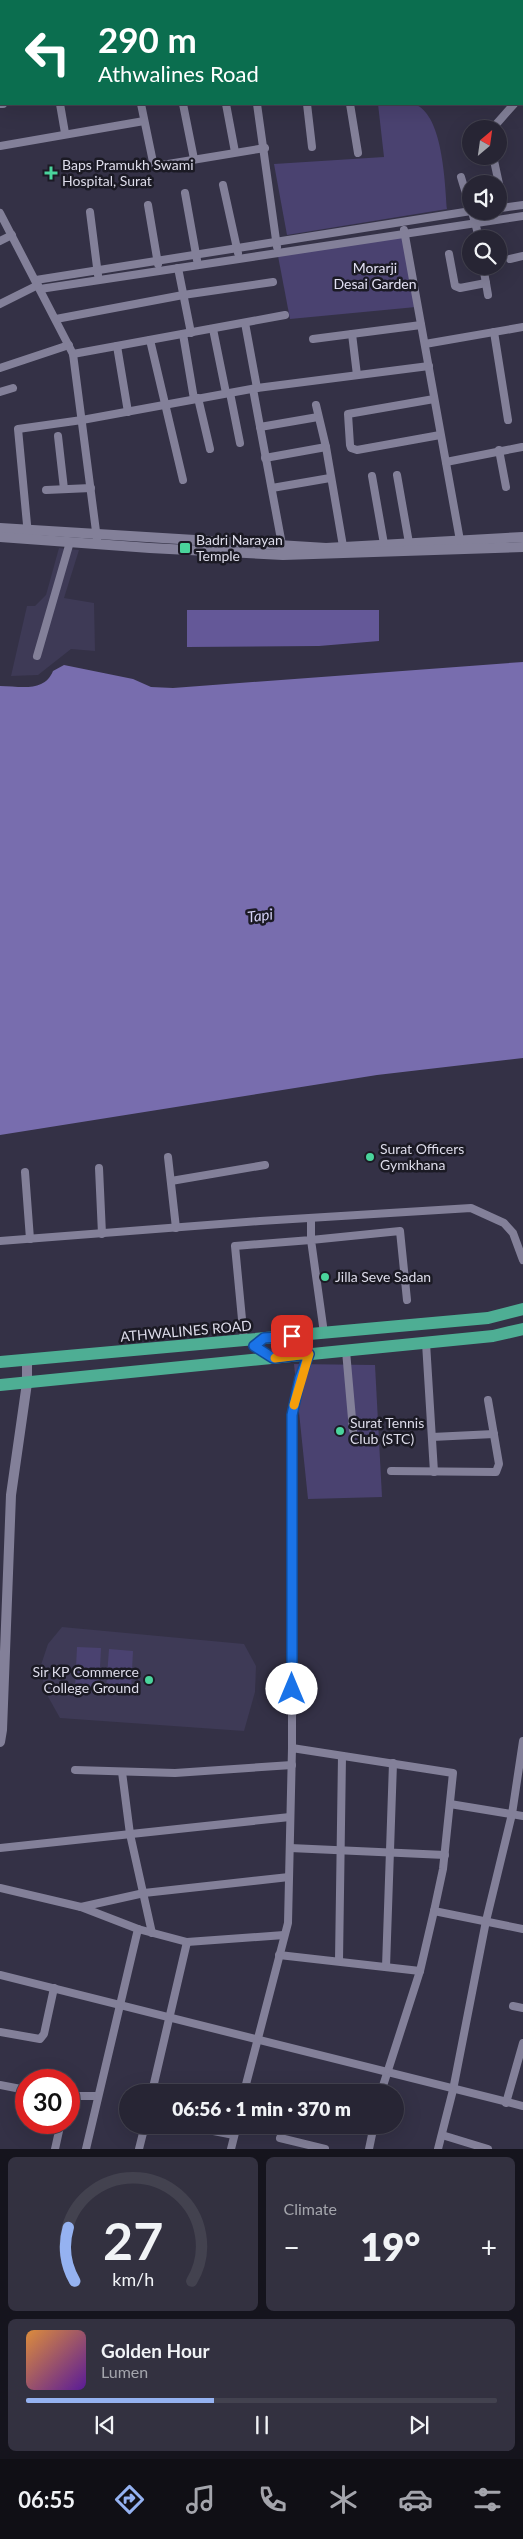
<!DOCTYPE html>
<meta charset="utf-8">
<style>
body{margin:0;font-family:Lato,sans-serif;background:#333140;color:#f1f3f6;height:100vh;display:flex;flex-direction:column;font-size:19px;white-space:nowrap}
*{box-sizing:border-box;margin:0}
p{font-size:16px;color:#a4a5ac}
.icon{flex:none;width:28px;height:28px;fill:none;stroke:currentColor;stroke-width:2;stroke-linecap:round;stroke-linejoin:round}
.map{position:relative;height:2149px;overflow:hidden}
.panel{display:flex;flex-direction:column;gap:8px;padding:8px;background:#15141d;flex:1}
.panel>*{flex:none}
.guide{position:absolute;left:0px;top:0px;width:524px;height:105px;box-shadow:0 5px 20px #0002,0 0 0 1px #43424f;background:#0b6e4f;color:#fff;overflow:hidden}
.needle{width:32px;rotate:29deg}
.fabs{position:absolute;left:462px;top:120px;display:grid;gap:10px}
.fabs a{display:grid;place-items:center;width:45px;height:45px;border-radius:50%;background:#272534;box-shadow:0 5px 20px #0002,0 0 0 1px #43424f;font-size:25px}
.speed{position:absolute;left:15px;top:2069px;display:flex;gap:10px;font-size:25px;font-weight:700;text-align:center}
.speed>*{display:grid;place-content:center;width:65px;height:65px;border-radius:50%;background:#272534;box-shadow:0 5px 20px #0002,0 0 0 1px #43424f;line-height:1}
.speed .limit{border:8px solid #d22;background:#fff;color:#111}
.pin{position:absolute;display:grid;place-items:center;width:42px;height:42px;color:#fff;margin:-21px;border-radius:10px;box-shadow:0 2px 8px #0006}
.me{position:absolute;width:55px;margin:-28px;rotate:0deg;stroke-linejoin:round;filter:drop-shadow(0 0 4px #0008)}
.turn{display:flex;align-items:center;gap:18px;height:105px;padding:0 15px;font-size:22px}
.turn .icon{width:65px;height:65px;stroke-width:2.5}
.turn b{display:block;font-size:35px;line-height:42px}
.big{font-size:38px;font-weight:800;line-height:1.1}
.panel .widget{flex:1;display:flex;flex-direction:column;justify-content:center;gap:8px;min-width:0;padding:0 18px;border-radius:8px;background:#333140}
.panel .dial{align-items:center;gap:0}
.dial svg{height:130px;overflow:visible;fill:none;stroke:#43424f;stroke-width:7;stroke-linecap:round;text-anchor:middle}
.dial text{fill:#f1f3f6;stroke:none}
.song{display:flex;align-items:center;gap:15px}
.cover{width:60px;height:60px;border-radius:8px;background:linear-gradient(135deg,hsl(30 70% 55%),hsl(270 70% 35%))}
.played{height:5px;border-radius:2px;background:linear-gradient(90deg,#95b2f1 40%,#43424f 40%)}
.keys{display:flex;justify-content:space-around;direction:ltr}
.heat{display:flex;justify-content:space-between;align-items:center;font-size:28px;direction:ltr}
.panel .tiles{flex:1;display:grid;gap:8px;grid-template-columns:1fr 1fr}
.widget:last-child{grid-column:span 2}
.trip{position:absolute;left:119px;top:2084px;width:285px;height:50px;border-radius:25px;background:#272534;box-shadow:0 5px 20px #0002,0 0 0 1px #43424f;font-weight:800;line-height:50px;text-align:center}
.menu{display:flex;height:80px;justify-content:space-around;align-items:center;background:#100f15;color:#a4a5ac}
.menu .icon{width:35px;height:35px}
.menu .active{color:#95b2f1}
.menu b{font-size:22px;color:#f1f3f6}
.map>svg:first-child{display:block}
.built{fill:#3e3a56}
.green{fill:#4a4270}
.forest{fill:#645898}
.water{fill:#786dae}
.lines{fill:none;stroke-linecap:round;stroke-linejoin:round}
.minor{stroke:#838099;stroke-width:8}
.tertiary{stroke:#838099;stroke-width:10}
.primary{stroke:#4eae94;stroke-width:12}
.route-casing{stroke:#114b97;stroke-width:12}
.route{stroke:#1a73e8;stroke-width:9}
.slow{stroke:#f59e0b;stroke-width:9}
.poi-dot{fill:#4ad49c;stroke:#1b1a24;stroke-width:2}
.labels{text-anchor:middle;stroke-width:5;stroke-linejoin:round;paint-order:stroke}
.poi-label{font-size:14px;fill:#dddcea;stroke:#1b1a24;text-anchor:start}
.park-label{font-size:14px;fill:#e2e0f3;stroke:#1b1a24}
.street-label{font-size:14px;fill:#dddcea;stroke:#1b1a24}
.water-label{font-size:15px;font-style:italic;fill:#d6d2f7;stroke:#1b1a24}
</style>
<div class="map">
<svg width="523" height="2149" viewBox="0 0 523 2149">
<rect width="100%" height="100%" fill="#343146"/>
<g class="built">
<path d="M 59,548 L 79,550 L 64,598 L 94,603 L 95,651 L 71,649 L 38,675 L 11,676 L 27,606 L 35,606 L 46,595 Z"/>
<path d="M 62,1627 L 244,1644 L 256,1666 L 255,1692 L 244,1731 L 60,1718 L 46,1693 L 40,1668 L 48,1644 Z"/>
</g>
<g class="green">
<path d="M 378,104 C 387,103 404,101 413,104 C 443,111 445,184 447,209 L 287,235 L 274,164 L 384,157 Z"/>
<path d="M 403,237 L 416,307 L 290,319 L 278,256 Z"/>
<path d="M 294,1364 L 375,1365 L 382,1497 L 308,1499 Z"/>
<path d="M 77,1647 L 101,1648 L 99,1688 L 75,1687 Z"/>
<path d="M 109,1649 L 133,1651 L 131,1690 L 106,1689 Z"/>
</g>
<path class="forest" d="M 187,610 L 379,610 L 379,641 L 319,646 L 187,647 Z"/>
<path class="water" d="M 523,662 L 523,1058 L 377,1075 L 0,1135 L 0,686 C 20,686 44,693 53,671 L 64,665 L 133,679 L 151,687 L 173,688 Z"/>
<g class="lines">
<g class="minor">
<path d="M 5,0 L 5,1"/>
<path d="M 238,0 L 239,1"/>
<path d="M 348,0 L 349,1"/>
<path d="M 492,1 L 493,0"/>
<path d="M 0,58 L 1,57"/>
<path d="M 522,93 L 523,92"/>
<path d="M 0,104 L 3,104"/>
<path d="M 60,104 L 65,133"/>
<path d="M 141,104 L 153,162 L 156,166 L 265,148"/>
<path d="M 183,104 L 194,159"/>
<path d="M 226,104 L 235,152"/>
<path d="M 257,104 L 277,247"/>
<path d="M 307,104 L 312,147"/>
<path d="M 350,104 L 358,153"/>
<path d="M 492,129 L 514,104"/>
<path d="M 0,146 L 144,121"/>
<path d="M 493,156 L 504,207"/>
<path d="M 461,177 C 467,198 475,218 479,239"/>
<path d="M 223,185 L 238,253"/>
<path d="M 185,193 L 197,260"/>
<path d="M 148,205 L 158,264"/>
<path d="M 501,208 L 523,205"/>
<path d="M 90,212 L 98,275"/>
<path d="M 0,213 L 73,354 L 97,539"/>
<path d="M 404,230 L 461,546"/>
<path d="M 0,241 L 12,235"/>
<path d="M 449,254 L 455,286 L 460,288 L 486,283"/>
<path d="M 510,259 L 523,256"/>
<path d="M 483,266 L 488,295"/>
<path d="M 178,268 L 191,333"/>
<path d="M 36,280 L 471,211"/>
<path d="M 40,289 L 523,216"/>
<path d="M 0,304 L 38,285"/>
<path d="M 56,319 L 183,295 L 273,282"/>
<path d="M 245,323 L 257,388"/>
<path d="M 213,329 L 226,393"/>
<path d="M 494,332 L 508,420"/>
<path d="M 183,334 L 194,399"/>
<path d="M 352,334 L 357,375"/>
<path d="M 313,339 L 421,325"/>
<path d="M 150,340 L 183,480"/>
<path d="M 425,344 L 523,327"/>
<path d="M 117,346 L 128,412"/>
<path d="M 73,354 L 285,315"/>
<path d="M 0,368 L 69,345"/>
<path d="M 253,389 L 283,550"/>
<path d="M 0,392 L 13,388"/>
<path d="M 230,393 L 240,443"/>
<path d="M 198,398 L 210,449"/>
<path d="M 434,399 L 348,414 L 350,445 L 351,448 L 357,450 L 440,435"/>
<path d="M 316,405 L 326,447 L 344,552"/>
<path d="M 260,427 L 318,417"/>
<path d="M 58,436 L 64,489"/>
<path d="M 499,450 L 506,487"/>
<path d="M 265,458 L 326,447"/>
<path d="M 446,462 L 522,447"/>
<path d="M 397,475 L 409,543"/>
<path d="M 372,476 L 384,544"/>
<path d="M 272,488 L 330,478"/>
<path d="M 46,490 L 91,488"/>
<path d="M 28,535 L 18,429 L 82,420 L 257,388 L 429,366"/>
<path d="M 37,656 L 70,542"/>
<path d="M 168,1157 L 176,1228"/>
<path d="M 99,1168 L 102,1234"/>
<path d="M 25,1172 L 30,1239"/>
<path d="M 171,1181 L 265,1165"/>
<path d="M 0,1241 L 260,1221 L 471,1208 L 504,1223 L 513,1233 L 523,1260"/>
<path d="M 324,1333 L 311,1240 L 400,1231 L 407,1300"/>
<path d="M 263,1339 L 254,1346 L 271,1357"/>
<path d="M 244,1340 L 235,1246 L 311,1240 L 311,1218"/>
<path d="M 426,1343 L 434,1472"/>
<path d="M 346,1351 L 353,1430"/>
<path d="M 432,1437 L 494,1434"/>
<path d="M 391,1471 L 496,1472 L 499,1464 L 488,1400"/>
<path d="M 292,1748 L 292,1415 L 300,1378 L 309,1355 L 307,1335"/>
<path d="M 75,1770 L 175,1773 L 292,1765"/>
<path d="M 122,1772 L 130,1834 L 152,1933"/>
<path d="M 450,1804 L 523,1816"/>
<path d="M 0,1848 L 290,1817"/>
<path d="M 290,1848 L 445,1855"/>
<path d="M 0,1888 L 81,1907 L 138,1929 L 187,1942 L 284,1935"/>
<path d="M 81,1907 L 144,1893 L 289,1877"/>
<path d="M 434,1911 L 523,1929"/>
<path d="M 279,1955 L 420,1971"/>
<path d="M 339,1961 L 342,1756"/>
<path d="M 386,1967 L 393,1763"/>
<path d="M 0,1975 L 523,2106"/>
<path d="M 513,2006 L 523,2008"/>
<path d="M 0,2032 L 40,2039 L 44,2034 L 54,1988"/>
<path d="M 0,2085 L 26,2090"/>
<path d="M 152,2092 L 187,1942"/>
<path d="M 244,2092 L 288,1923 L 292,1748 L 453,1773 L 443,1869 L 434,1911 L 420,1971 L 381,2092"/>
<path d="M 69,2096 L 98,2096"/>
<path d="M 506,2103 L 523,2043"/>
<path d="M 183,2125 L 234,2135"/>
<path d="M 442,2135 L 488,2149"/>
<path d="M 280,2138 L 325,2149"/>
<path d="M 55,2149 L 61,2122"/>
<path d="M 86,2149 L 138,1929"/>
<path d="M 139,2149 L 145,2125"/>
<path d="M 231,2149 L 237,2125"/>
<path d="M 369,2149 L 374,2125"/>
<path d="M 438,2149 L 453,2090 L 486,1921 L 512,1814 L 523,1741"/>
</g>
<g class="tertiary">
<path d="M 63,1 L 70,0"/>
<path d="M 0,12 L 1,12"/>
<path d="M 0,528 L 326,548 L 523,537"/>
<path d="M 0,537 L 150,548 L 283,555 L 523,547"/>
<path d="M 0,1742 L 2,1730 L 11,1495 L 27,1383 L 27,1359"/>
</g>
<g class="primary">
<path d="M 0,1362 L 488,1318 L 523,1309"/>
<path d="M 0,1385 L 493,1336 L 523,1329"/>
</g>
</g>
<g class="lines">
<defs>
<path id="route" d="M 292,1689 L 292,1415 L 300,1378 L 309,1354 L 273,1358 L 254,1346 L 264,1338 L 292,1336"/>
</defs>
<use href="#route" class="route-casing"/>
<use href="#route" class="route"/>
<path class="slow" d="M 275,1358 L 309,1354 L 294,1405"/>
</g>
<g class="poi-dot">
<path d="M48.5 165.5h5v5h5v5h-5v5h-5v-5h-5v-5h5z"/>
<rect x="179" y="542" width="12" height="12" rx="2.5"/>
<circle cx="370" cy="1157" r="5"/>
<circle cx="325" cy="1277" r="5"/>
<circle cx="340" cy="1431" r="5"/>
<circle cx="149" cy="1680" r="5"/>
</g>
<g class="labels">
<g class="poi-label">
<text x="62" y="170">Baps Pramukh Swami<tspan x="62" dy="16">Hospital, Surat</tspan></text>
<text x="196" y="545">Badri Narayan<tspan x="196" dy="16">Temple</tspan></text>
<text x="380" y="1154">Surat Officers<tspan x="380" dy="16">Gymkhana</tspan></text>
<text x="335" y="1282">Jilla Seve Sadan</text>
<text x="350" y="1428">Surat Tennis<tspan x="350" dy="16">Club (STC)</tspan></text>
<text x="139" y="1677" text-anchor="end">Sir KP Commerce<tspan x="139" dy="16">College Ground</tspan></text>
</g>
<g class="park-label">
<text x="375" y="273">Morarji<tspan x="375" dy="16">Desai Garden</tspan></text>
</g>
<g class="street-label">
<text transform="translate(186 1331) rotate(-5)" y="5">ATHWALINES ROAD</text>
</g>
<g class="water-label">
<text transform="translate(260 916) rotate(-7)" y="5">Tapi</text>
</g>
</g>
</svg>
<div class="fabs">
<a><svg class="needle" viewBox="-14 -14 28 28"><path d="M0-13l5 13h-10z" fill="#e53935"/><path d="M0 13l5-13h-10z" fill="#a4a5ac"/></svg></a>
<a><svg class="icon" aria-label="sound" viewBox="0 0 24 24"><path d="M4 9h4l5-4v14l-5-4H4zM17 9q2 3 0 6"/></svg></a>
<a><svg class="icon" aria-label="search" viewBox="0 0 24 24"><circle cx="10" cy="10" r="6"/><path d="M15 15l6 6"/></svg></a>
</div>
<div class="speed"><div class="limit">30</div></div>
<div class="pin" style="left:292px;top:1336px;background:#d93025"><svg class="icon" aria-label="arrive" viewBox="0 0 24 24"><path d="M6 21V4h12l-3 4 3 4H6"/></svg></div>
<svg class="me" style="left:292px;top:1689px" viewBox="-20 -20 40 40"><circle r="19" fill="#fff"/><path d="M0-13L10 11 0 6-10 11z" fill="#1a73e8"/></svg>
<div class="trip">06:56 · 1 min · 370 m</div>
<div class="guide">
<div class="turn"><svg class="icon" aria-label="left" viewBox="0 0 24 24"><path d="M17 20v-9H6M10 6l-5 5 5 5"/></svg><div><b>290 m</b>Athwalines Road</div></div>
</div>
</div>
<section class="panel">
<div class="tiles">
<div class="widget dial"><svg viewBox="0 0 100 80">
<path d="M14 69A42 42 0 1 1 86 69"/>
<path d="M14 69A42 42 0 0 1 10 36" stroke="#95b2f1"/>
<text x="50" y="56" font-size="32" font-weight="700">27</text>
<text x="50" y="72" font-size="11">km/h</text>
</svg></div>
<div class="widget"><p>Climate</p>
<div class="heat"><a>−</a><b class="big">19°</b><a>+</a></div>
</div>
<div class="widget">
<div class="song"><i class="cover"></i><div><b>Golden Hour</b><p>Lumen</p></div></div>
<div class="played"></div>
<div class="keys"><svg class="icon" aria-label="previous" viewBox="0 0 24 24"><path d="M18 5L8 12l10 7zM5 5v14"/></svg><svg class="icon" aria-label="pause" viewBox="0 0 24 24"><path d="M8 5v14M16 5v14"/></svg><svg class="icon" aria-label="next" viewBox="0 0 24 24"><path d="M6 5l10 7-10 7zM19 5v14"/></svg></div>
</div>
</div>
</section>
<nav class="menu">
<b>06:55</b>
<svg class="icon active" aria-label="directions" viewBox="0 0 24 24"><path d="M12 3l9 9-9 9-9-9zM9 14v-3h6M13 9l2 2-2 2"/></svg>
<svg class="icon" aria-label="music" viewBox="0 0 24 24"><path d="M9 18V5l10-2v13"/><circle cx="6" cy="18" r="3"/><circle cx="16" cy="16" r="3"/></svg>
<svg class="icon" aria-label="phone" viewBox="0 0 24 24"><path d="M5 4h4l2 5-3 2q2 4 5 5l2-3 5 2v4C11 20 4 13 5 4z"/></svg>
<svg class="icon" aria-label="climate" viewBox="0 0 24 24"><path d="M12 3v18M4 7l16 10M4 17L20 7"/></svg>
<svg class="icon" aria-label="car" viewBox="0 0 24 24"><path d="M5 17H2v-5l4-1 3-4h7l3 4 3 1v5h-3M9 17h6M6 11h13"/><circle cx="7" cy="17" r="2"/><circle cx="17" cy="17" r="2"/></svg>
<svg class="icon" aria-label="filters" viewBox="0 0 24 24"><path d="M4 7h16M4 17h16"/><circle cx="9" cy="7" r="2"/><circle cx="15" cy="17" r="2"/></svg>
</nav>
